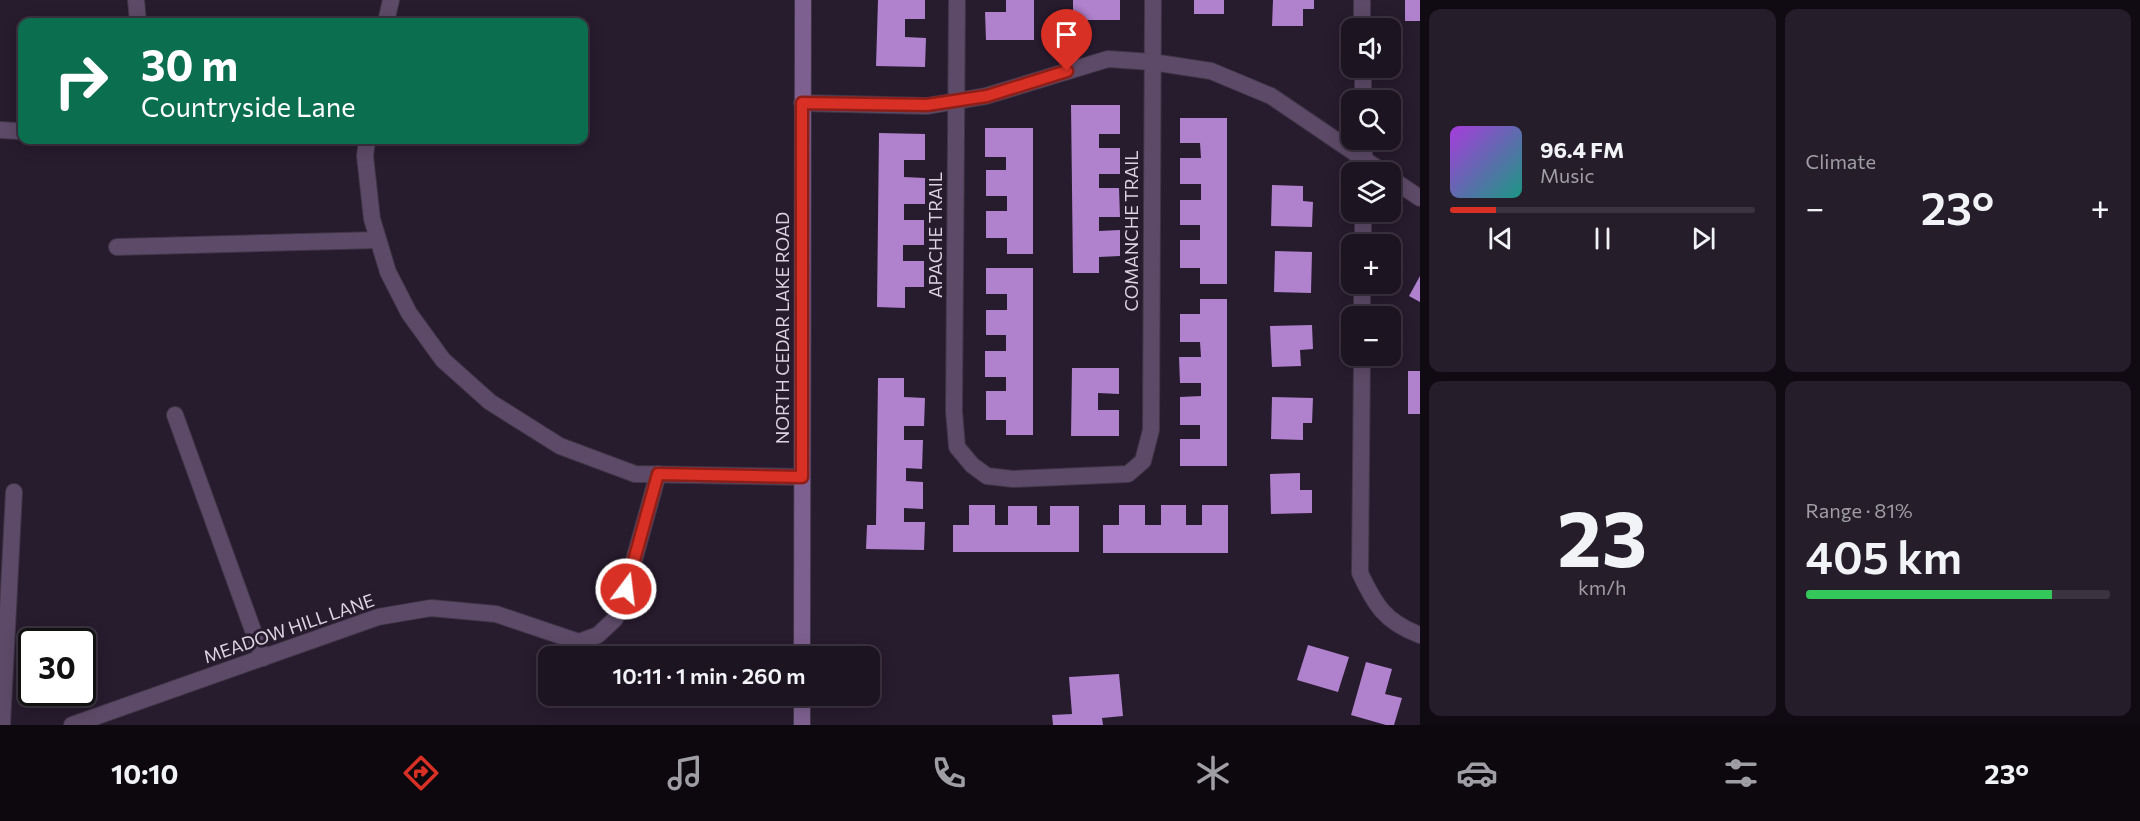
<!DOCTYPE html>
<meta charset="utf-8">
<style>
body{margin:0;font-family:Commissioner,sans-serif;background:#251d2a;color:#f1f3f6;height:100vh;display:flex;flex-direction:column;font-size:22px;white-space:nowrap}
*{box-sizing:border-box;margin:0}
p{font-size:20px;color:#a09ea5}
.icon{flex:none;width:33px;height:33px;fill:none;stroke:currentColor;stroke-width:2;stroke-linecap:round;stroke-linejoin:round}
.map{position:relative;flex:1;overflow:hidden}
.side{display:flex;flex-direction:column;gap:9px;padding:9px;background:#100b13;width:720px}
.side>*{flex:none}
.top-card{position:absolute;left:18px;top:18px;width:570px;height:126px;border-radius:12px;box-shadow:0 3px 15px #0003,0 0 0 2px #3b3340;background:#0b6e4f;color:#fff;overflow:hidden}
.tools{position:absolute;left:1341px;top:18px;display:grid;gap:12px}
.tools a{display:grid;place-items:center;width:60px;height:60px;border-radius:12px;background:#1d1422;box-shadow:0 3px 15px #0003,0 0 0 2px #3b3340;font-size:30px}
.speed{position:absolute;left:18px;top:628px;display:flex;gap:12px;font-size:30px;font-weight:700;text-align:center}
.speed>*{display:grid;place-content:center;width:78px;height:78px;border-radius:50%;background:#1d1422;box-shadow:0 3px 15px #0003,0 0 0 2px #3b3340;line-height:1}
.speed .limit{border:3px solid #111;border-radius:9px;background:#fff;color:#111}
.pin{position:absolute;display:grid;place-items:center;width:51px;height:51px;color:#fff;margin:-62px -26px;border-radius:50% 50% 50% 0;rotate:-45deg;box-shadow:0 0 6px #0007}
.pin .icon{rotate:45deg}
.me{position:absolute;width:66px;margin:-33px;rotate:15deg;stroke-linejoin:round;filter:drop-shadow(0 0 4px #0008)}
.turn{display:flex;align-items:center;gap:21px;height:126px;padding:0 24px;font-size:27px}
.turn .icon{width:78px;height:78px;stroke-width:2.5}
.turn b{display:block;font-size:42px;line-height:51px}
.big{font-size:45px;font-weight:600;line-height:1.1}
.side .tile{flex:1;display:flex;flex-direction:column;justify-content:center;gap:9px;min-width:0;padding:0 21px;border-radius:12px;background:#251d2a}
.side .dial{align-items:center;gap:0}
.dial b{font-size:78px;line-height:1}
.song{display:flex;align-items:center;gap:18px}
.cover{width:72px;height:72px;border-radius:9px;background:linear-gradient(135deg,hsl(280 70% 55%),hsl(170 70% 35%))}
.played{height:6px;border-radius:3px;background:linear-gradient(90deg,#d93025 15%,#3b3340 15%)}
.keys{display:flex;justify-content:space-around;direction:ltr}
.heat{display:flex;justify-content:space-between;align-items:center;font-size:33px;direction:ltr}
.charge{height:9px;border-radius:4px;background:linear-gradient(90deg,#34c759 81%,#3b3340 0)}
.side .tiles{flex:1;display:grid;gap:9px;grid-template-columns:repeat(2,1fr)}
.trip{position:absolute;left:538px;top:646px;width:342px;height:60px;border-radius:12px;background:#1d1422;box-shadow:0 3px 15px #0003,0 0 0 2px #3b3340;font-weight:600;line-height:60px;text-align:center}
.dock{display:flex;height:96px;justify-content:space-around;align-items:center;background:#0c080e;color:#a09ea5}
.dock .icon{width:42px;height:42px}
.dock .on{color:#d93025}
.dock b{font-size:27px;color:#f1f3f6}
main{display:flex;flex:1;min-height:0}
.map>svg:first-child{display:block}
.building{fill:#b081cc}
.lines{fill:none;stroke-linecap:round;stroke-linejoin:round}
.minor-casing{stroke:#403547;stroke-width:18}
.secondary-casing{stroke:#403547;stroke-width:18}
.minor{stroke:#5d4a68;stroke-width:16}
.secondary{stroke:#7e6090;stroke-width:16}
.route-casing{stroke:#8d1f18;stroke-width:15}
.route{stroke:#d93025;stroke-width:10}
.labels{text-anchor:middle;stroke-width:6;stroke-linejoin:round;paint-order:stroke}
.street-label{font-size:18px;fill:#dbd3e0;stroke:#271b2e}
</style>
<main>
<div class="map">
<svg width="1420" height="725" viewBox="0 0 1420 725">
<rect width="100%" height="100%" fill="#271b2e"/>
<g class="building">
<path d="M 878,0 L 925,0 L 925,19 L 905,19 L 905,37 L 926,38 L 925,67 L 876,66 Z"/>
<path d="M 1006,0 L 1034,0 L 1034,40 L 986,40 L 985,12 L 1006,12 Z"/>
<rect x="1073" y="0" width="47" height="20"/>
<rect x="1194" y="0" width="30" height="14"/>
<path d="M 1273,0 L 1314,0 L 1314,9 L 1303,9 L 1303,26 L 1272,26 Z"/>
<rect x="1405" y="0" width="15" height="21"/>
<path d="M 1071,105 L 1120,105 L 1120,134 L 1099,134 L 1099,148 L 1120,148 L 1120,174 L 1099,174 L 1099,188 L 1119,188 L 1120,217 L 1099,217 L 1099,231 L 1120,230 L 1120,256 L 1099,257 L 1099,273 L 1073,273 Z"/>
<path d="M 1180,118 L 1227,118 L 1227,284 L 1200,284 L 1200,268 L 1180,268 L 1180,240 L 1200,240 L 1200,225 L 1180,225 L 1180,200 L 1201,200 L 1201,184 L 1180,184 L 1180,158 L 1201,158 L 1200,143 L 1180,143 Z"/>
<path d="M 985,128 L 1033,128 L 1033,254 L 1007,254 L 1007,238 L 986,238 L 986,211 L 1007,211 L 1007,196 L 986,196 L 986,170 L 1006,170 L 1006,157 L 985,157 Z"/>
<path d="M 879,133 L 925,134 L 925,160 L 904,160 L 904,177 L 925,178 L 925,204 L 904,204 L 904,220 L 924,220 L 924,245 L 903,245 L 903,261 L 924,261 L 924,287 L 905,287 L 905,308 L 877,307 Z"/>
<path d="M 1272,185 L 1303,186 L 1303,201 L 1313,202 L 1312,227 L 1271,226 Z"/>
<path d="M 1275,251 L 1312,252 L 1311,293 L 1274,292 Z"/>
<path d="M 986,268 L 1033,268 L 1033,435 L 1006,435 L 1006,420 L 986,420 L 986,391 L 1006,391 L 1006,377 L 985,377 L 985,351 L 1006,351 L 1006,335 L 986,335 L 986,310 L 1007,310 L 1007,294 L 986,294 Z"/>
<path d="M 1420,276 L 1420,302 L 1409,296 Z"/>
<path d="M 1200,299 L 1227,299 L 1227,466 L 1180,466 L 1180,439 L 1200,439 L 1200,425 L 1180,425 L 1180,397 L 1201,396 L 1201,383 L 1180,383 L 1179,357 L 1201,357 L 1200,342 L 1180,342 L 1180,314 L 1200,314 Z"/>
<path d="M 1312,325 L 1313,349 L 1300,350 L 1301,366 L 1272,367 L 1270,326 Z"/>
<path d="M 1072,368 L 1119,368 L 1119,394 L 1098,393 L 1098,410 L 1119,410 L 1119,436 L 1071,436 Z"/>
<rect x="1408" y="371" width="12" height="43"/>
<path d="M 878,378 L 904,378 L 904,397 L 925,398 L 924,426 L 904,426 L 904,440 L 923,440 L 922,469 L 906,468 L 906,481 L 923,482 L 923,509 L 904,508 L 904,522 L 925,522 L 924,550 L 866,549 L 867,525 L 876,525 Z"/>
<path d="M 1272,397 L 1313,398 L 1312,423 L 1303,423 L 1303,440 L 1271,439 Z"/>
<path d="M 1300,473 L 1300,490 L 1312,490 L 1312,513 L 1271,514 L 1270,474 Z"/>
<path d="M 969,505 L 995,505 L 995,525 L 1008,525 L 1008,506 L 1037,506 L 1037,525 L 1050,525 L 1050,506 L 1079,506 L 1079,552 L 953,552 L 953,525 L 969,525 Z"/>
<path d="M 1119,505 L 1145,505 L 1145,525 L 1161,525 L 1161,505 L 1186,505 L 1186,525 L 1202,525 L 1202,505 L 1228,505 L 1228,553 L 1103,553 L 1103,525 L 1119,525 Z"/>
<path d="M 1308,645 L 1349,657 L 1338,692 L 1297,680 Z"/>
<path d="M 1366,662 L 1392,669 L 1385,694 L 1402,698 L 1394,725 L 1386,725 L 1351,715 Z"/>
<path d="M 1119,674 L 1123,716 L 1102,718 L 1103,725 L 1053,725 L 1052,715 L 1072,714 L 1069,677 Z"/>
</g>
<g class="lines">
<defs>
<g id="minor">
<path d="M 136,0 L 138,22"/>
<path d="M 957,0 L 954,411 L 957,447 L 972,465 L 987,476 L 1013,479 L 1128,474 L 1143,461 L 1151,430 L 1153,0"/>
<path d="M 1362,0 L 1362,28"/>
<path d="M 386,22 L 391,0"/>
<path d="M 1363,68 L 1363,100"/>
<path d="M 802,103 L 927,106 L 986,96 L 1108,59 L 1152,62 L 1211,71 L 1271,96 L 1383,172"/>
<path d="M 0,130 L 18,131"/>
<path d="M 367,140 L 365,156 L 372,219 L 388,272 L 409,313 L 443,360 L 490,402 L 560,446 L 635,474 L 802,477"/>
<path d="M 1364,140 L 1364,166"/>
<path d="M 1390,178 L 1420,198"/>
<path d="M 1363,244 L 1363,212"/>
<path d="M 117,247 L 378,240"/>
<path d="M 1362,316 L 1362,284"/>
<path d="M 1362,356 L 1360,573 C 1375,605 1385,622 1420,635"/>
<path d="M 175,415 L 263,658"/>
<path d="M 2,725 L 14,492"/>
<path d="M 72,725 L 378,617 L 431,608 L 496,614 L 579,642 L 598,635 L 615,619 L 626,589 L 658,474"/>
</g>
<g id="secondary">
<path d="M 802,657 L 803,0"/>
<path d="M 802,725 L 802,696"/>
</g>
</defs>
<use href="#minor" class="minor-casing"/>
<use href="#secondary" class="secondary-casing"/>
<use href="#minor" class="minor"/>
<use href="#secondary" class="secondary"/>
</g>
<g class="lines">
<defs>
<path id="route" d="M 626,589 L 658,474 L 802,477 L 802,103 L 927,105 L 987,96 L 1067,71"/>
</defs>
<use href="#route" class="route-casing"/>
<use href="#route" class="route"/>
</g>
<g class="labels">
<g class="street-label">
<text transform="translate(1132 231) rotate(-90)" y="6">COMANCHE TRAIL</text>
<text transform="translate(936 235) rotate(-90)" y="6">APACHE TRAIL</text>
<text transform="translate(783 328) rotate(-90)" y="6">NORTH CEDAR LAKE ROAD</text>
<text transform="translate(289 629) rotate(-19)" y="6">MEADOW HILL LANE</text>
</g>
</g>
</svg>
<div class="tools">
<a><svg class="icon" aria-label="sound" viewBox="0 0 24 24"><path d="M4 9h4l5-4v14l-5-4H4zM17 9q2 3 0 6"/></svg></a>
<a><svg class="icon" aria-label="search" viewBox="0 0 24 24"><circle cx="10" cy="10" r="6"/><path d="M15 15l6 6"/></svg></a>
<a><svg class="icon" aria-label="layers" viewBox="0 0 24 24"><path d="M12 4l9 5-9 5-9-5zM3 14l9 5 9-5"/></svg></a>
<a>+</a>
<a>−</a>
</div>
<div class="speed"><div class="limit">30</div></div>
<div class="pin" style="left:1067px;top:71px;background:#d93025"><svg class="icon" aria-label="arrive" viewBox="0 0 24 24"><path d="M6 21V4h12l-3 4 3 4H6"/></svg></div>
<svg class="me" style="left:626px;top:589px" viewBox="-20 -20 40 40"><circle r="17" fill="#d93025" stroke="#fff" stroke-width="3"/><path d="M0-11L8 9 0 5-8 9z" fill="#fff"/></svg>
<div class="trip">10:11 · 1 min · 260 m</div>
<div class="top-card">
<div class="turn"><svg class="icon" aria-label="right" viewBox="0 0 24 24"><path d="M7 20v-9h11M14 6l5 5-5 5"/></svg><div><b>30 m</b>Countryside Lane</div></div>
</div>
</div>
<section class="side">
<div class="tiles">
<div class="tile">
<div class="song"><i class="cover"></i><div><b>96.4 FM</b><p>Music</p></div></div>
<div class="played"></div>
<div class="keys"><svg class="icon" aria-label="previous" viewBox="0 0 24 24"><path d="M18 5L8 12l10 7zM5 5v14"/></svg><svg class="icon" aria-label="pause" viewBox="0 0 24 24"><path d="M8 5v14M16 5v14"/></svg><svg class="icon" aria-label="next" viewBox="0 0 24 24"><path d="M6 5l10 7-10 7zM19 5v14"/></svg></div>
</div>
<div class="tile"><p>Climate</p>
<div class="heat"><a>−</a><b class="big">23°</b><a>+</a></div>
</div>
<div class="tile dial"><b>23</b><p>km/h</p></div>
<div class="tile"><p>Range · 81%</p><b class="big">405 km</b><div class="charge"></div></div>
</div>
</section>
</main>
<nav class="dock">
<b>10:10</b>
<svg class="icon on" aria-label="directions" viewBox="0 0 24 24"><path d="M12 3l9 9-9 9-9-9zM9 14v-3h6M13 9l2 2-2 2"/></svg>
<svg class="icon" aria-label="music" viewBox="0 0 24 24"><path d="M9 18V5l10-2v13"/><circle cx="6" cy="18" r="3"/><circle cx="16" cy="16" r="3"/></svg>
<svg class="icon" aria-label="phone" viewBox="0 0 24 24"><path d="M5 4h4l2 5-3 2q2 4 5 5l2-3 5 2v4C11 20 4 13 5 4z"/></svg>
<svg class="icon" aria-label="climate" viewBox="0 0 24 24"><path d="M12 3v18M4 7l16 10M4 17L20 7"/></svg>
<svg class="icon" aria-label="car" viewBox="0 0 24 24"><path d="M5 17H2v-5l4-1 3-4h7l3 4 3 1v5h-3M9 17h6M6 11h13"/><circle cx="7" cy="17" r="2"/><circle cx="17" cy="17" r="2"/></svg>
<svg class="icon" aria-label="filters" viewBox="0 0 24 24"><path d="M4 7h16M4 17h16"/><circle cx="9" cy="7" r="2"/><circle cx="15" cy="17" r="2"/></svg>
<b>23°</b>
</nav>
